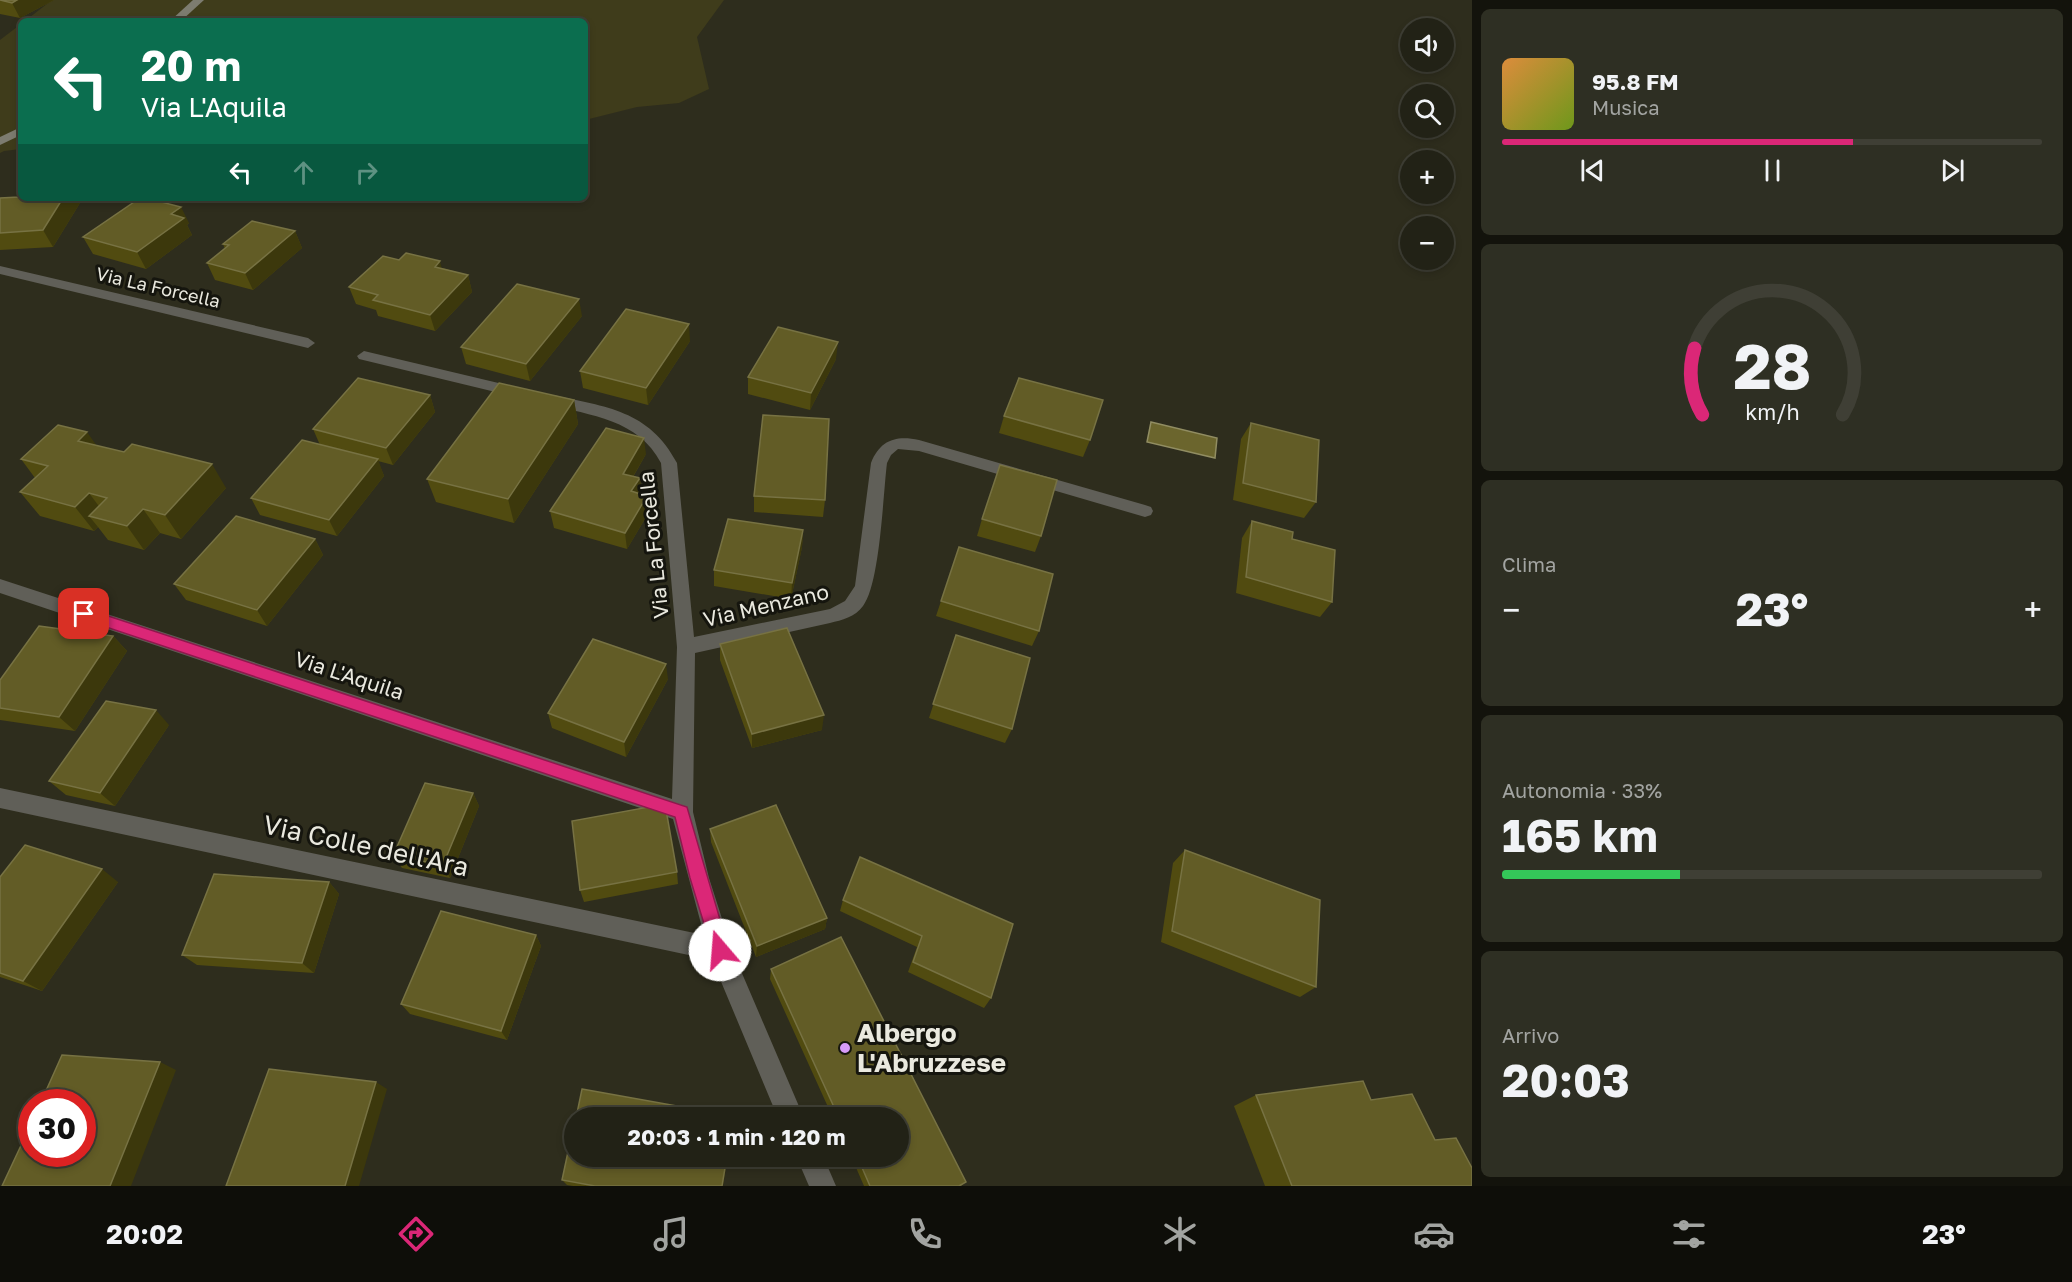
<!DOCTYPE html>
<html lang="it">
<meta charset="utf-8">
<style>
body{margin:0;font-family:"Golos Text",sans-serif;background:#2e2f23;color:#f1f3f6;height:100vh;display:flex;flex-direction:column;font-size:22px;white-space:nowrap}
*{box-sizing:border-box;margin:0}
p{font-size:20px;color:#a2a4a1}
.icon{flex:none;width:33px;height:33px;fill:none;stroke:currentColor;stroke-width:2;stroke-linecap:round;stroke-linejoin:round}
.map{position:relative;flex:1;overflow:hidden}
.side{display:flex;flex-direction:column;gap:9px;padding:9px;background:#13130c;width:600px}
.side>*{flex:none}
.top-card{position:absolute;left:18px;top:18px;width:570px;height:183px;border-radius:9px;box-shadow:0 3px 9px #0003,0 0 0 2px #3f3f35;background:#0b6e4f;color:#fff;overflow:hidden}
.tools{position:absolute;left:1400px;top:18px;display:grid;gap:12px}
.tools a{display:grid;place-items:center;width:54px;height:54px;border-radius:50%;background:#222216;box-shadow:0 3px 9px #0003,0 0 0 2px #3f3f35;font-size:30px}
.speed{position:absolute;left:18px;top:1089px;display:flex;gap:12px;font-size:30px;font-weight:700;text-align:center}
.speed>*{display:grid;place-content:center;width:78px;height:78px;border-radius:50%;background:#222216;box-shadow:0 3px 9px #0003,0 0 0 2px #3f3f35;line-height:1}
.speed .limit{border:9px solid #d22;background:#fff;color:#111}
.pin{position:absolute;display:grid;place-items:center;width:51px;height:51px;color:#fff;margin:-26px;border-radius:12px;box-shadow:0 3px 9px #0006}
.me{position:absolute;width:66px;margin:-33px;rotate:342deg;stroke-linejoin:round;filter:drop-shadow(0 0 4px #0008)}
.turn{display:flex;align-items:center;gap:21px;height:126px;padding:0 24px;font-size:27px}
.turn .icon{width:78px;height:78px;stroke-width:2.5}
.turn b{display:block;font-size:42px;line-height:51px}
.lanes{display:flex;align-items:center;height:57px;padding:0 24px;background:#0003;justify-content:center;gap:30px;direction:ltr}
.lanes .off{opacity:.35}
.big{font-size:45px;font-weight:700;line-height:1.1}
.side .card{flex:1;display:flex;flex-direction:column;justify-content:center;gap:9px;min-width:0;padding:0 21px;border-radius:9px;background:#2e2f23}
.side .dial{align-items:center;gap:0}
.dial svg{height:156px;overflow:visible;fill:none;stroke:#3f3f35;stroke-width:7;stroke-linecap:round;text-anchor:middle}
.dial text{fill:#f1f3f6;stroke:none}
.song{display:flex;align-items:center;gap:18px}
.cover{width:72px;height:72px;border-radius:9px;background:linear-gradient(135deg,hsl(30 70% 55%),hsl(80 70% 35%))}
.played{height:6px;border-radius:3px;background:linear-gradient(90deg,#db2777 65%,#3f3f35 65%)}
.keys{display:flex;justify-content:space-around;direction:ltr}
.heat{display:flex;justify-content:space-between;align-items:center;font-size:33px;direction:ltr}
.charge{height:9px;border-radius:4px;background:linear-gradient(90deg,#34c759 33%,#3f3f35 0)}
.trip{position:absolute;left:564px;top:1107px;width:345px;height:60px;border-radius:30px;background:#222216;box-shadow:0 3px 9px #0003,0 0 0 2px #3f3f35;font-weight:700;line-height:60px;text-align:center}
.tab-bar{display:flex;height:96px;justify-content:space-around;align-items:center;background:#0e0e09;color:#a2a4a1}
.tab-bar .icon{width:42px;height:42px}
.tab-bar .current{color:#db2777}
.tab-bar b{font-size:27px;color:#f1f3f6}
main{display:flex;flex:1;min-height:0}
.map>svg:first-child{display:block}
.green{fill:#3f3c1b}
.water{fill:#6b652d;stroke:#918d62;stroke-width:1.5}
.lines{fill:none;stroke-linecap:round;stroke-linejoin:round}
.street{fill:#605f58;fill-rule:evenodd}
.secondary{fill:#7d7c70;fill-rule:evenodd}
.wall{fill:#514b10}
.shaded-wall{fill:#3c380c}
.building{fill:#625c26;stroke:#777243;stroke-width:1.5}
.route{fill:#db2777;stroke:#8e194d;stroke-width:1.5}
.poi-dot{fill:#d79bf9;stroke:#15150e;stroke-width:2}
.labels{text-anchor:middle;stroke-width:6;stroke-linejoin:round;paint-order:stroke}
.far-street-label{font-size:18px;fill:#eae9df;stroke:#15150e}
.street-label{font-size:21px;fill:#eae9df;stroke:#15150e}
.near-street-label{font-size:26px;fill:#eae9df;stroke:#15150e}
.near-poi-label{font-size:26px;font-weight:bold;fill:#eae9df;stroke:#15150e;text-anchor:start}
</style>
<main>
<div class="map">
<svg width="1472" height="1186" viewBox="0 0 1472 1186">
<rect width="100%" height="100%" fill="#2e2d1d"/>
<g class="green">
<path d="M 52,0 L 724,0 L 697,37 L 709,89 L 679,103 L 637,107 L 585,120 L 585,21 L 25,21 Z"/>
<path d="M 21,24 L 21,149 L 4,151 L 0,153 L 0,40 Z"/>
</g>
<path class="water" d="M 1151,422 L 1217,438 L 1215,458 L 1147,442 Z"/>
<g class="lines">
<g class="street">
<path d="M 0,266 L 308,338 L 315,343 L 308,348 L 0,274 Z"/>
<path d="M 364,351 L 520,388 L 528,393 L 520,398 L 359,359 L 357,356 Z"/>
<path d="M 553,395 C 606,407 649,410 677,463 L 694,637 L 830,609 L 845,601 L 855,586 L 871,463 C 880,440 896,435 919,440 L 1145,505 L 1151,507 L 1153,511 L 1151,515 L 1145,517 L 919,451 L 898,449 L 891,455 L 887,463 C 883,495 880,584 863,606 C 855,617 842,620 830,623 L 695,653 L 693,812 L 709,878 L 732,950 L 804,1118 L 778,1118 L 712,960 L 0,808 L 0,788 L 704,935 L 673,819 L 0,593 L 0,579 L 672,799 L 677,647 L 661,463 C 638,419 591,416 548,404 L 545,400 L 548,396 Z"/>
<path d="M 796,1156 L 823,1156 L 836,1186 L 809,1186 Z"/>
</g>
<g class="secondary">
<path d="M 193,0 L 204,0 L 181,21 L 170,21 Z"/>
<path d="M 21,127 L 21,135 L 0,145 L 0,137 Z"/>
</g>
</g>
<g class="wall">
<path d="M 0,0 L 54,0 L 20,18 L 0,14 Z"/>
<path d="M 19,197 L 83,198 L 53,247 L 0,250 L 0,198 Z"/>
<path d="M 189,223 L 187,225 L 192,235 L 146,269 L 93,254 L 83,237 Z"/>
<path d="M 295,231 L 302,248 L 253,290 L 215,280 L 207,263 L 225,249 L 223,244 Z"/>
<path d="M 399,260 L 442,268 L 468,275 L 472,292 L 435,331 L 378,316 L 376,310 L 356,304 L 349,287 Z"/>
<path d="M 582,316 L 530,381 L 466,364 L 461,347 Z"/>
<path d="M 690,341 L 648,405 L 583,388 L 580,371 Z"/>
<path d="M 836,359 L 810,410 L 748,394 L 748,377 Z"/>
<path d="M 430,395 L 435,412 L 393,465 L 378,461 L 384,476 L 337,536 L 260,515 L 251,498 L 320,445 L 313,429 Z"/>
<path d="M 574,400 L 578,424 L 514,523 L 436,502 L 427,479 Z"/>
<path d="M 1004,416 L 1090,440 L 1083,457 L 999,433 Z"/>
<path d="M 1251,423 L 1316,502 L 1304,518 L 1233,500 L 1241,439 Z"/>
<path d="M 96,445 L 226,488 L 181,539 L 160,533 L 144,550 L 108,540 L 98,527 L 94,531 L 40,516 L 20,492 L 35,478 L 21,459 Z"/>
<path d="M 646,454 L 633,477 L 640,478 L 641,494 L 649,512 L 627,549 L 554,528 L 550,511 Z"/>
<path d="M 754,496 L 825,500 L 823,517 L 754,512 Z"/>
<path d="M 982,519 L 1041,536 L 1035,552 L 977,536 Z"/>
<path d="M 1252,521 L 1332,602 L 1320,617 L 1236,593 L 1242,538 Z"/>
<path d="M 803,530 L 802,547 L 791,599 L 714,586 L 714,570 Z"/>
<path d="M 315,539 L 323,555 L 267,626 L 186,600 L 174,584 Z"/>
<path d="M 941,601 L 1039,631 L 1032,646 L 936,616 Z"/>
<path d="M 956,635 L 1012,729 L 1005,743 L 929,718 Z"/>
<path d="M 113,636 L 127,651 L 75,731 L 0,720 L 0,680 Z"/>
<path d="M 720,644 L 822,730 L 752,748 L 720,660 Z"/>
<path d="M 668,679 L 626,757 L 552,728 L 548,713 Z"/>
<path d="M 169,725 L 115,806 L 66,795 L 49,781 Z"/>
<path d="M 473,793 L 479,806 L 450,878 L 402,868 L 393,856 Z"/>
<path d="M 710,829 L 827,918 L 825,929 L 756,957 L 711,842 Z"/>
<path d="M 1185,850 L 1316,987 L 1300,997 L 1161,942 L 1173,863 Z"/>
<path d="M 860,857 L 991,998 L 984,1008 L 908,972 L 917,947 L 840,911 L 843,900 Z"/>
<path d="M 677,872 L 678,884 L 584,902 L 580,890 Z"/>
<path d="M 0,877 L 118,882 L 42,991 L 0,977 Z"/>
<path d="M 329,882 L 339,894 L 314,973 L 197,965 L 182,955 Z"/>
<path d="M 536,935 L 541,946 L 507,1040 L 410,1014 L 401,1004 Z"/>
<path d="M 771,969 L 966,1182 L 961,1186 L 864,1186 L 851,1156 L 898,1156 L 898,1118 L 833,1118 L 770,979 Z"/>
<path d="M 1256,1095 L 1371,1100 L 1435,1140 L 1472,1186 L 1265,1186 L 1234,1106 Z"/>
<path d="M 562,1180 L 723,1186 L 573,1186 L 567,1185 Z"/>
</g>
<g class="shaded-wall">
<path d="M 17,0 L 54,0 L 20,18 L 12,3 Z"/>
<path d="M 63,198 L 83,198 L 53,247 L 43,230 Z"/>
<path d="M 181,207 L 189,223 L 187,225 L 192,235 L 146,269 L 137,252 L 171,214 Z"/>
<path d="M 295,231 L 302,248 L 253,290 L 245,273 Z"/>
<path d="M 440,261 L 444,278 L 435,267 Z"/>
<path d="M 468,275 L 472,292 L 435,331 L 430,315 Z"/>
<path d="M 579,299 L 582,316 L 530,381 L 526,364 Z"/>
<path d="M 689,324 L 690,341 L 648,405 L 646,388 Z"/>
<path d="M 838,342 L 836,359 L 810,410 L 811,393 Z"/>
<path d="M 430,395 L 435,412 L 393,465 L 386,448 Z"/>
<path d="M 574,400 L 578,424 L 514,523 L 508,499 Z"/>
<path d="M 87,432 L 104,456 L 78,441 Z"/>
<path d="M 644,438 L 646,454 L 625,490 L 623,474 Z"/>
<path d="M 378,459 L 384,476 L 337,536 L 329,520 Z"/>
<path d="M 212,464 L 226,488 L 181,539 L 165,515 Z"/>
<path d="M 640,478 L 641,495 L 631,491 Z"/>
<path d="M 89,493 L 107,517 L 89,516 L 98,527 L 94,531 L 75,507 Z"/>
<path d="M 647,496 L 649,512 L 627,549 L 625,533 Z"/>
<path d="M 143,509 L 160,533 L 144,550 L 127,526 Z"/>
<path d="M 803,530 L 802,547 L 791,599 L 792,583 Z"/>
<path d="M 315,539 L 323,555 L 267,626 L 257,610 Z"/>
<path d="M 113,636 L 127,651 L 75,731 L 59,717 Z"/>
<path d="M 666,664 L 668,679 L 626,757 L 624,742 Z"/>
<path d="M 156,710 L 169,725 L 115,806 L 100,793 Z"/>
<path d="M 824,715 L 822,730 L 752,748 L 752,734 Z"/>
<path d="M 473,793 L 479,806 L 450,878 L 443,865 Z"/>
<path d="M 102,869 L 118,882 L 42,991 L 23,981 Z"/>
<path d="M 329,882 L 339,894 L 314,973 L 302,963 Z"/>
<path d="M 827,918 L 825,929 L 756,957 L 757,946 Z"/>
<path d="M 536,935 L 541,946 L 507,1040 L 501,1031 Z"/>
<path d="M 160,1062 L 176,1070 L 131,1186 L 110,1186 Z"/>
<path d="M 376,1082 L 387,1089 L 359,1186 L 345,1186 Z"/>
<path d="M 727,1156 L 728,1156 L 723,1186 L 722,1186 Z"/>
</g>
<g class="building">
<path d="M 0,0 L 17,0 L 12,3 Z"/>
<path d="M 21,194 L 21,198 L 63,198 L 43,230 L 0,233 L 0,198 L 19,197 Z"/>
<path d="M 140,198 L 146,198 L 181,207 L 171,214 L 184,218 L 137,252 L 83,237 Z"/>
<path d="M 252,221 L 295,231 L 245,273 L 207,263 L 229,245 L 223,244 Z"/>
<path d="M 406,253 L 440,261 L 435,267 L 468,275 L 430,315 L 373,300 L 378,295 L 349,287 L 383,256 L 399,260 Z"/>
<path d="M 517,284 L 579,299 L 526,364 L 461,347 Z"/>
<path d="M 626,309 L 689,324 L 646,388 L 580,371 Z"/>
<path d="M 778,327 L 838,342 L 811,393 L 748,377 Z"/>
<path d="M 358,378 L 430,395 L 386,448 L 313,429 Z"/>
<path d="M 1019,378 L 1103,400 L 1090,440 L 1004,416 Z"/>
<path d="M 499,383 L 574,400 L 508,499 L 427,479 Z"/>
<path d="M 763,415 L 829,419 L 825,500 L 754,496 Z"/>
<path d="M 1251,423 L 1319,440 L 1316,502 L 1243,483 Z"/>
<path d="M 58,425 L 87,432 L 78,441 L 124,452 L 132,444 L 212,464 L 165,515 L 143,509 L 127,526 L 89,516 L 107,498 L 89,493 L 75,507 L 20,492 L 48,466 L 21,459 Z"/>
<path d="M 606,428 L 644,438 L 623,474 L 640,478 L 631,491 L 647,496 L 625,533 L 550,511 Z"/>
<path d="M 302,440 L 378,459 L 329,520 L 251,498 Z"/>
<path d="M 1000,465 L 1057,480 L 1041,536 L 982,519 Z"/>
<path d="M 236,516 L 315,539 L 257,610 L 174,584 Z"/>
<path d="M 728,519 L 803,530 L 792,583 L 714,570 Z"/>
<path d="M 1252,521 L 1293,532 L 1292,539 L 1335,550 L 1332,602 L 1246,577 Z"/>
<path d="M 959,547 L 1053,574 L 1039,631 L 941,601 Z"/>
<path d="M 39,626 L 113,636 L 59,717 L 0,708 L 0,680 Z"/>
<path d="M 787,628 L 824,715 L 752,734 L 720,644 Z"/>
<path d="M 956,635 L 1030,658 L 1012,729 L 933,704 Z"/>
<path d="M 593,639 L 666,664 L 624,742 L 548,713 Z"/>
<path d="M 106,701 L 156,710 L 100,793 L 49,781 Z"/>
<path d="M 425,783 L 473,793 L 443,865 L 393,856 Z"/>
<path d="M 665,804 L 677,872 L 580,890 L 572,821 Z"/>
<path d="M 776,805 L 827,918 L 757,946 L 710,829 Z"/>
<path d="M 25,845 L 102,869 L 23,981 L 0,973 L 0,877 Z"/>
<path d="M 1185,850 L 1320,900 L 1316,987 L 1172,931 Z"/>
<path d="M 860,857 L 1013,924 L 991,998 L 913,962 L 922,936 L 843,900 Z"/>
<path d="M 214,874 L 329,882 L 302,963 L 182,955 Z"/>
<path d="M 441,911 L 536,935 L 501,1031 L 401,1004 Z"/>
<path d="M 841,937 L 966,1182 L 959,1186 L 870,1186 L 857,1156 L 898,1156 L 898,1118 L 839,1118 L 771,969 Z"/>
<path d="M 62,1055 L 160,1062 L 110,1186 L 2,1186 L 32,1122 L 32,1154 L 82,1154 L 82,1102 L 41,1102 Z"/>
<path d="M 269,1069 L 376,1082 L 345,1186 L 226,1186 Z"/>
<path d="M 1363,1081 L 1371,1100 L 1412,1094 L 1435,1140 L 1456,1138 L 1472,1168 L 1472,1186 L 1292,1186 L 1256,1095 Z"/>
<path d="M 582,1089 L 733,1116 L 732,1118 L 576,1118 Z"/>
<path d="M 574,1124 L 574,1156 L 727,1156 L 722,1186 L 595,1186 L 562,1180 Z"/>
</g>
<path class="route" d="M 84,608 L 687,807 L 729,950 L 727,956 L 720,959 L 714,956 L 712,950 L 690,878 L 675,817 L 79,618 L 77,614 L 79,610 Z"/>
<circle class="poi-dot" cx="845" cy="1048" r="6"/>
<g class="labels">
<g class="far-street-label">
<text transform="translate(158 288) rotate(13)" y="6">Via La Forcella</text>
</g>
<g class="street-label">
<text transform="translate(654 545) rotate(-96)" y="7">Via La Forcella</text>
<text transform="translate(766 606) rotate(-13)" y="7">Via Menzano</text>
<text transform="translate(349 676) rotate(18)" y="7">Via L'Aquila</text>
</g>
<g class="near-street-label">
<text transform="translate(366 846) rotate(12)" y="9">Via Colle dell'Ara</text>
</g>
<g class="near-poi-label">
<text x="857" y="1042">Albergo<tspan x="857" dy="30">L'Abruzzese</tspan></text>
</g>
</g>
</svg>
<div class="tools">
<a><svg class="icon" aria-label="sound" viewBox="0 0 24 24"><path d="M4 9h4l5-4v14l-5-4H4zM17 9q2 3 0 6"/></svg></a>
<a><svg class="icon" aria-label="search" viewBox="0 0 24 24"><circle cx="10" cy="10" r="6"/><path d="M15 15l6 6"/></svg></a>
<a>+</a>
<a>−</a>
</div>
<div class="speed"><div class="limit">30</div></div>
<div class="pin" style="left:84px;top:614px;background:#d93025"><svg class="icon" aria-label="arrive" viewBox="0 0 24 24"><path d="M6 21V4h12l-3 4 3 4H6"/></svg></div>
<svg class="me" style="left:720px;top:950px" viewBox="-20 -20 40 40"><circle r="19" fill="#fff"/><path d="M0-13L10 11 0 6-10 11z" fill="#db2777"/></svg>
<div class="trip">20:03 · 1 min · 120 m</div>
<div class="top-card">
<div class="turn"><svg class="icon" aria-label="left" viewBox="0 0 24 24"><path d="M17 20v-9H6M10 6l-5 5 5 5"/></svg><div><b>20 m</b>Via L'Aquila</div></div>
<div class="lanes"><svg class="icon" aria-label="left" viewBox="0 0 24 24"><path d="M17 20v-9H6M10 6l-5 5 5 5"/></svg><svg class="icon off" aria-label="ahead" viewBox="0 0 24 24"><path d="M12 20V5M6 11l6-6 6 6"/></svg><svg class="icon off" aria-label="right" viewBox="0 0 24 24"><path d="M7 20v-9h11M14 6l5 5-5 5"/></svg></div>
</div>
</div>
<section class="side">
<div class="card">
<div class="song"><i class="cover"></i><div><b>95.8 FM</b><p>Musica</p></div></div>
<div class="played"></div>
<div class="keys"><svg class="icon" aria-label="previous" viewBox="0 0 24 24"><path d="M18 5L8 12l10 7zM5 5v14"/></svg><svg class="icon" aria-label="pause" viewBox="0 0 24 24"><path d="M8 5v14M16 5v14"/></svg><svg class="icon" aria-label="next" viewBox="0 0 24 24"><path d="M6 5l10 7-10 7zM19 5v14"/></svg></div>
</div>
<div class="card dial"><svg viewBox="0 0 100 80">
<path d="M14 69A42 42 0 1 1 86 69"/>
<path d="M14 69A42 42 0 0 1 10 35" stroke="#db2777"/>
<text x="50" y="56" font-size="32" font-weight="700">28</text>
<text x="50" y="72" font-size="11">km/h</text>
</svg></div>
<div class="card"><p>Clima</p>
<div class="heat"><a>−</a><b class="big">23°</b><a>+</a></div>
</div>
<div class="card"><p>Autonomia · 33%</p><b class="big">165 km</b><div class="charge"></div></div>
<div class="card"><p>Arrivo</p><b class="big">20:03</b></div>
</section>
</main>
<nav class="tab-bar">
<b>20:02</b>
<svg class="icon current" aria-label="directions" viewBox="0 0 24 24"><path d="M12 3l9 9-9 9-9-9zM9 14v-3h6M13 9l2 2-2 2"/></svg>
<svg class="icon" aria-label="music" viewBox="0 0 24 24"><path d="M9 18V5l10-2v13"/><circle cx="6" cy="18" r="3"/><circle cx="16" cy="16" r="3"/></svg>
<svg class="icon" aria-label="phone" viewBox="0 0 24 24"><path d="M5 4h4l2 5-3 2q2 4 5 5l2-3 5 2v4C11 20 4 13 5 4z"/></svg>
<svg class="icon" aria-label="climate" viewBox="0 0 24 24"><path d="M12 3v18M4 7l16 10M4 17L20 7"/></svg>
<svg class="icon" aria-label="car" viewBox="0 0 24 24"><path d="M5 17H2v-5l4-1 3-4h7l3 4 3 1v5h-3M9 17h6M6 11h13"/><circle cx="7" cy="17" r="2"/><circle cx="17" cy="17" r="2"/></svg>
<svg class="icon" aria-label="filters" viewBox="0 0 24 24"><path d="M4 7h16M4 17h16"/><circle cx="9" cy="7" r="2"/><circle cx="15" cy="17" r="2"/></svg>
<b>23°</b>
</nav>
